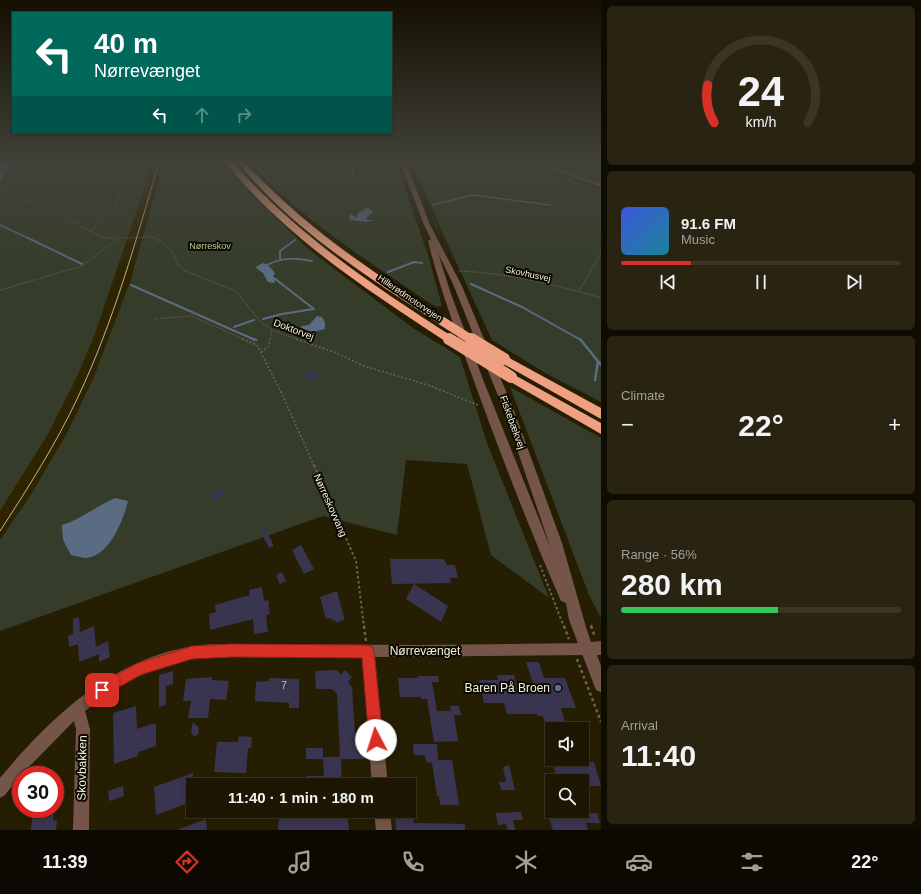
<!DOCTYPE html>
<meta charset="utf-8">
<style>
body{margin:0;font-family:Arial,sans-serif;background:#292311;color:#f1f3f6;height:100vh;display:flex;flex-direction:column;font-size:15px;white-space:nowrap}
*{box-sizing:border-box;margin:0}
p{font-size:13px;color:#a09f99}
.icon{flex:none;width:22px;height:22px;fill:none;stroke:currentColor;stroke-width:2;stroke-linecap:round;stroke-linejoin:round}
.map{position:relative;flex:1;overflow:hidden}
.drawer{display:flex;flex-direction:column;gap:6px;padding:6px;background:#0f0c01;width:320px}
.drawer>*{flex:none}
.guide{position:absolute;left:12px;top:12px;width:380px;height:122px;border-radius:0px;box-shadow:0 2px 6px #0003,0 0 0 1px #3a3524;background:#00695c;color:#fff;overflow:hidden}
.controls{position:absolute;left:545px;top:722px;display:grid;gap:8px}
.controls a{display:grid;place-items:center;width:44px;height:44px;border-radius:0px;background:#1c1602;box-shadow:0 2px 6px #0003,0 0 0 1px #3a3524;font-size:20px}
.speed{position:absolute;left:12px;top:766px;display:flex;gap:8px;font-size:20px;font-weight:700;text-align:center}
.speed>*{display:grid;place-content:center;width:52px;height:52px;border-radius:50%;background:#1c1602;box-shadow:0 2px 6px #0003,0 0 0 1px #3a3524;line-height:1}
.speed .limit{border:6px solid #d22;background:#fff;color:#111}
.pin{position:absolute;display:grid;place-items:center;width:34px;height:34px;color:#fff;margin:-17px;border-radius:8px;box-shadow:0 2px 6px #0006}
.me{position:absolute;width:44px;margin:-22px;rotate:355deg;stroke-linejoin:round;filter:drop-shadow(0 0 3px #0008)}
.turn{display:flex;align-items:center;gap:14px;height:84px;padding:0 16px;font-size:18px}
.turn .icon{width:52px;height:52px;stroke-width:2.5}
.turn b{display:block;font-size:28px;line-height:34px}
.lanes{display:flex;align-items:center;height:38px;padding:0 16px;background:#0003;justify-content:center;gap:20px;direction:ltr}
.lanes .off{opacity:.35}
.big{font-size:30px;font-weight:700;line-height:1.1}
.drawer .card{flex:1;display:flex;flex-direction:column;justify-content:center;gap:6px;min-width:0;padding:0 14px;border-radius:6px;background:#292311}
.drawer .dial{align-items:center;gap:0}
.dial svg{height:104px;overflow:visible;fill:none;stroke:#3a3524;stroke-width:7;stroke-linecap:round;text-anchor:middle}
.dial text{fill:#f1f3f6;stroke:none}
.song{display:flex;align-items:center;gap:12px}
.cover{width:48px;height:48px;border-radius:6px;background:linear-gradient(135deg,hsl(230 70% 55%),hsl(190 70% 35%))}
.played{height:4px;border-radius:2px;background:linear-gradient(90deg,#d93025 25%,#3a3524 25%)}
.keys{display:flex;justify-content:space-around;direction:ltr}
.heat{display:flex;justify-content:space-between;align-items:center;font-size:22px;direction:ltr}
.charge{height:6px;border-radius:3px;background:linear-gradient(90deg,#34c759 56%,#3a3524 0)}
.trip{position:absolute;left:186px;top:778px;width:230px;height:40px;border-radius:0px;background:#1c1602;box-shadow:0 2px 6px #0003,0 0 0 1px #3a3524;font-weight:700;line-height:40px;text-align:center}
.tabs{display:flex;height:64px;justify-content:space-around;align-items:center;background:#0b0901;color:#a09f99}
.tabs .icon{width:28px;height:28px}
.tabs .current{color:#d93025}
.tabs b{font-size:18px;color:#f1f3f6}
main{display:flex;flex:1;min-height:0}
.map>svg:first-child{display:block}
.built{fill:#2e2400}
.green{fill:#353d2a}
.water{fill:#596c84}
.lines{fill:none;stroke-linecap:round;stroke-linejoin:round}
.stream-far2{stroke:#596c84;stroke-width:1.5}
.stream-far1{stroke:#596c84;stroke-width:2}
.stream{stroke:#596c84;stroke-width:2.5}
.building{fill:#393550}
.path-far3{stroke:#6c654d;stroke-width:1;stroke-dasharray:1 1;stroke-linecap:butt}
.path-far2{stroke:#6c654d;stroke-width:1.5;stroke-dasharray:2 2;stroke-linecap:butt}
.path-far1{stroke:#6c654d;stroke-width:2;stroke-dasharray:2.5 2.5;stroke-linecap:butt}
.path{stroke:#6c654d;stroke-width:2.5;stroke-dasharray:3 3;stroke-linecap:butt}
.minor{fill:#755549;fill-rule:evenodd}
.tertiary{fill:#755549;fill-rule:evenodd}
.motorway{fill:#f0a082;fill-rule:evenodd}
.tram{stroke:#bbb5a1;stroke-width:1}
.path-bridge{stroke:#6c654d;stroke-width:1;stroke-dasharray:1 1;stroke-linecap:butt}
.motorway-bridge-far1{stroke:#f0a082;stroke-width:9}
.motorway-bridge{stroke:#f0a082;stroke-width:12}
.route{fill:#d93025;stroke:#8d1f18}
.service-dot{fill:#5c6f8a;stroke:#0c0901;stroke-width:1.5}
.labels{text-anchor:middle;stroke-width:4;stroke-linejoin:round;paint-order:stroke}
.far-park-label{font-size:9px;fill:#b8ce99;stroke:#0c0901}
.far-street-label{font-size:9px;fill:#f5f1e0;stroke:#0c0901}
.street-label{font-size:10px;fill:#f5f1e0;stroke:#0c0901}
.near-number-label{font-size:10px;fill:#c6c2bc}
.near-street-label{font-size:12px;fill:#f5f1e0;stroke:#0c0901}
.near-poi-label{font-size:12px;fill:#f5f1e0;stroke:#0c0901;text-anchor:end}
</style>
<main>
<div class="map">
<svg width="601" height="830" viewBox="0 0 601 830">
<rect width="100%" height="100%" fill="#261e02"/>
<path class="built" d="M 154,159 L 165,159 L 130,282 L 93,379 L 66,435 L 30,496 L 0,540 L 0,511 L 48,434 L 76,379 L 95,334 Z"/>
<g class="green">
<path d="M 16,159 L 154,159 L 95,334 L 76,379 L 48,434 L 0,511 L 0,181 Z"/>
<path d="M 165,159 L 221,159 L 261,203 L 308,249 L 413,328 L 460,357 L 487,443 L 549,598 L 491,555 L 467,464 L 406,460 L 397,535 L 323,516 L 0,631 L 0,540 L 30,496 L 66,435 L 93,379 L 130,282 Z"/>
<path d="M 246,159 L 395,159 L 429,258 L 442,306 L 437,307 L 428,302 C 365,259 298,217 246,159 Z"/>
<path d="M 411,159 L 505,159 L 520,165 L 526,163 L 601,188 L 601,402 L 547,374 L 492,340 L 440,227 Z"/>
<path d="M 530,159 L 601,159 L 601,183 Z"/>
<path d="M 510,387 L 601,438 L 601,618 L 589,595 Z"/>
</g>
<g class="water">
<path d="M 0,159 L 16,159 L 0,181 Z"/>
<path d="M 366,208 L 370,209 L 373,212 L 366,218 L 367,220 L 375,220 L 366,222 L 350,220 L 349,216 L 351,214 L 357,218 L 357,214 Z"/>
<path d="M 263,263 C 267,264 274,270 275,274 L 273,276 L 275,280 L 274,283 L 268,282 L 263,273 L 256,268 L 257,266 Z"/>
<path d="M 317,316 L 322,317 L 325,322 L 325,329 L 313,332 L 301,328 L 302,326 L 309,325 Z"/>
<path d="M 115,498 L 128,501 C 123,521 109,558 84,558 C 80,557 75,556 71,555 L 63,540 L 62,525 C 81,519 97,506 115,498 Z"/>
</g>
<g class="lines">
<g class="stream-far2">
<path d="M 343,160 L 352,165 L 353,176"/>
<path d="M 433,205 L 473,195 L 550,205"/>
<path d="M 0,225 L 30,239"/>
</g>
<g class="stream-far1">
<path d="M 28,238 L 82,264"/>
<path d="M 280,258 L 280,251 L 295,240"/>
<path d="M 267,265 C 283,257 295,258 312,261"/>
<path d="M 388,272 L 414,262 L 422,263"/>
<path d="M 471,284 L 522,307 L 581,340"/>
<path d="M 131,285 L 255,340"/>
<path d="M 263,319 L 282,314 L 314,309 L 274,278"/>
<path d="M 234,327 L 254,320"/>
</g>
<g class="stream">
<path d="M 253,339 L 256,340"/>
<path d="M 580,339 L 601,365"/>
<path d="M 595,380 L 598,361"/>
</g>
</g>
<g class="building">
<path d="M 311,370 L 319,378 L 312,382 L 303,375 Z"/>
<path d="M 221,488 L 225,495 L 214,501 L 210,493 Z"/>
<path d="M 265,527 L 274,546 L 269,548 L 260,530 Z"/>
<path d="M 301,545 L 314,569 L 304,574 L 292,550 Z"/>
<path d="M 390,559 L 444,559 L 447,565 L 455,565 L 458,578 L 450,578 L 451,583 L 392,584 Z"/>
<path d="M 282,572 L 286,581 L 280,584 L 276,575 Z"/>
<path d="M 414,584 L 448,606 L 441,622 L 406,599 Z"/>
<path d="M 262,587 L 264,601 L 268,600 L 270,614 L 266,615 L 268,632 L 254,634 L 253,619 L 210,630 L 209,614 L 216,612 L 215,605 L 250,595 L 249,590 Z"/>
<path d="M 337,591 L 344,617 L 344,620 L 336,623 L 335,620 L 332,621 L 331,618 L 326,619 L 320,597 Z"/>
<path d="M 79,617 L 80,632 L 94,626 L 96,647 L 108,641 L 110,657 L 99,662 L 99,654 L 79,662 L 78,644 L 69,647 L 68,636 L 73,634 L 73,619 Z"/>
<path d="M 526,662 L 539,662 L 544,678 L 565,678 L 576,708 L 561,708 L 565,721 L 545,722 L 543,716 L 538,716 L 537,714 L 507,714 L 504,703 L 484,703 L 479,680 L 498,680 L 497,675 L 514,675 L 519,693 L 536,693 Z"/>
<path d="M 337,670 L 341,675 L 345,670 L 352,677 L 348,682 L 352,687 L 356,748 L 363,748 L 364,759 L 341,759 L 342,785 L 306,785 L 306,776 L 324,776 L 323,757 L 340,757 L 337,694 L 332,689 L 316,689 L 315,671 Z"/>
<path d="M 173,671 L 173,684 L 166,686 L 166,705 L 159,707 L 159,675 Z"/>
<path d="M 417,676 L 438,676 L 439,682 L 432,682 L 437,711 L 451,711 L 450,706 L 459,706 L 461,715 L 454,715 L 458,741 L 434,742 L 427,699 L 421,699 L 421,697 L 400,697 L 398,678 L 418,678 Z"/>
<path d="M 212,677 L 212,680 L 229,681 L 226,700 L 210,699 L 208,718 L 188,718 L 191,701 L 183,701 L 186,679 Z"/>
<path d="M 269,678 L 299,679 L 299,708 L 289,708 L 289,703 L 255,701 L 256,682 L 269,681 Z"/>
<path d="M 136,706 L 137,729 L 156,723 L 156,746 L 138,752 L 138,756 L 114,764 L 113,713 Z"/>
<path d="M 193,722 L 199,728 L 198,734 L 194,737 L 191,732 Z"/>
<path d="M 239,736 L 252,737 L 251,748 L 248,748 L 246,773 L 214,772 L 217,742 L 238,742 Z"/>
<path d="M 413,744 L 437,744 L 438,760 L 452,760 L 459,805 L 440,805 L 439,796 L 437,796 L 432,763 L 426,762 L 425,755 L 414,755 Z"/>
<rect x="306" y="748" width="17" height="11"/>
<path d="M 552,762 L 594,762 L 601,786 L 582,786 L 582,781 L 558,781 Z"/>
<path d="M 509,765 L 515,790 L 501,790 L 499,782 L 506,782 L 503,767 Z"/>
<path d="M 193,773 L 193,801 L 156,815 L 154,787 Z"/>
<path d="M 123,786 L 124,796 L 109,801 L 108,791 Z"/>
<path d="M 33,809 L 54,809 L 53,821 L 57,820 L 56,830 L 31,830 Z"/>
<path d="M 330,812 L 330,818 L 348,818 L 349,830 L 278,830 L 279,813 Z"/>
<path d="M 395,812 L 413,813 L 414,823 L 465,824 L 465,830 L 396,830 Z"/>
<path d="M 521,812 L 523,820 L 513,820 L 515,830 L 508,830 L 506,824 L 498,825 L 496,813 Z"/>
<path d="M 576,813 L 597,813 L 600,823 L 586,823 L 588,830 L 553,830 L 549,818 L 578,818 Z"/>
<path d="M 206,819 L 207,830 L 179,830 L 179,829 Z"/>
</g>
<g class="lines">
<g class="path-far3">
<path d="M 24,159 L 28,166"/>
<path d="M 507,159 L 517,163"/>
<path d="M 292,162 L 294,159"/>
<path d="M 0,190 L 13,176 L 39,159"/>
<path d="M 0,191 L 48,209 L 104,238 L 116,238"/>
<path d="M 432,217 L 437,227"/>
<path d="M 91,231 L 116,207 L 120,194 L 121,170 L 113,159"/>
<path d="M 150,237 C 162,239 176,253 178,265 L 185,271 L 236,291 L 259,320 L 272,330 L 299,340"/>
<path d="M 458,271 C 507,273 554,284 601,298"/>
<path d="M 0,290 L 82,266 L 119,238"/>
<path d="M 579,291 L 601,253"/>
<path d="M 154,319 L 192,316 L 245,340"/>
<path d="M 270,340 L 272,330"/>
</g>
<g class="path-far2">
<path d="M 242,339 L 257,345 L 283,396 L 314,466"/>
<path d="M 296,339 L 334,352 L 364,366 L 428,385 L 478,405"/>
<path d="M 261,352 L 269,346 L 270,339"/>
</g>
<g class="path-far1">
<path d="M 314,465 L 356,561 L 364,627"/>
<path d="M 540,565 L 564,627"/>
<path d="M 591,625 L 592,627"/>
</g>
<g class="path">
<path d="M 364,626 L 366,642"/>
<path d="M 564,626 L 569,639"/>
<path d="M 591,626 L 595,637"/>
<path d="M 577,659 L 601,722"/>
</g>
<g class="minor">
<path d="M 587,643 L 592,644 L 593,649 L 592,654 L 587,655 L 375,657 L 388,785 L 372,785 L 362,657 L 214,657 C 165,659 123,681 85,711 L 90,729 L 89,830 L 73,830 L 76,729 L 74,721 L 21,775 L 5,795 L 0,798 L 0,778 C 55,712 123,649 214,644 L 421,645 Z"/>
<path d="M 374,811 L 390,811 L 392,830 L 376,830 Z"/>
</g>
<g class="tertiary">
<path d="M 399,159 L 405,159 L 430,225 L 461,284 L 513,408 L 562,543 L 586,627 L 591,642 L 601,641 L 601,655 L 597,655 L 601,666 L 601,692 L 596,690 L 569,620 L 566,603 L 561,601 C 528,526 499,450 471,373 C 455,329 439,286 428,241 L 431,239 L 424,225 ZM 438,253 L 453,284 L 503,408 L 551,549 L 484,382 L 451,294 Z"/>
<path d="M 520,159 L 528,159 L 601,183 L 601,187 Z"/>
</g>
<g class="motorway">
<path d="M 223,159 L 230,159 C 293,232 372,285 453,337 L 454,339 L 453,341 L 445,341 C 366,289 282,235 223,159 Z"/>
<path d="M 235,159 L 242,159 C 301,225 372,272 446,319 L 447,321 L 446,323 L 438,323 C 366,276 290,228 235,159 Z"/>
<path d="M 504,355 L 601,408 L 601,419 L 500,362 L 499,359 L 500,356 Z"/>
<path d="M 511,373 L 601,423 L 601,434 L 507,380 L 505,377 L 507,374 Z"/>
</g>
<path class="tram" d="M 0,531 C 28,488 56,444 78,397 C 114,321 136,240 160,159"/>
<path class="path-bridge" d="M 119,238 L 150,237"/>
<path class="motorway-bridge-far1" d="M 442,321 L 472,340"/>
<g class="motorway-bridge">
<path d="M 449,339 L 511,377"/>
<path d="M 471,339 L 504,359"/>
</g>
</g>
<linearGradient id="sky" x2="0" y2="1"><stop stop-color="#151001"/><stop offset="0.58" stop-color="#414139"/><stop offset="1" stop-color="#414139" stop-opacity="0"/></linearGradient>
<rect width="601" height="276" fill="url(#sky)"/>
<path class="route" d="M 232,644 L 368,645 L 372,647 L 374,651 L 383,740 L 381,746 L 376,748 L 371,746 L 369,740 L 362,658 L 232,657 L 192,659 L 140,675 L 102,697 L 97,695 L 95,690 L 97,685 L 138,663 L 192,646 Z"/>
<circle class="service-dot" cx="558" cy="688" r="4"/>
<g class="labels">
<g class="far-park-label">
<text x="210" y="249">Nørreskov</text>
</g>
<g class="far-street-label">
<text transform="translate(528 274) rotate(12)" y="3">Skovhusvej</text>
<text transform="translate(410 298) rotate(34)" y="3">Hillerødmotorvejen</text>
</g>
<g class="street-label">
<text transform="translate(294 329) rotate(21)" y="4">Doktorvej</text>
<text transform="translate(513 422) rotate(70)" y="4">Fiskebækvej</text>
<text transform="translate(331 505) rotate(66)" y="4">Nørreskovvang</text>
</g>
<g class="near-number-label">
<text x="284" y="689">7</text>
</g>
<g class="near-street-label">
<text x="425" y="655">Nørrevænget</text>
<text transform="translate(82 768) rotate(-89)" y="4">Skovbakken</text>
</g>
<g class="near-poi-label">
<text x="550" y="692">Baren På Broen</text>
</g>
</g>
</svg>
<div class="controls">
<a><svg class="icon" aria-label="sound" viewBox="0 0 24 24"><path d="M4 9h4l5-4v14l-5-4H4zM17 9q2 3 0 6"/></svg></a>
<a><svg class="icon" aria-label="search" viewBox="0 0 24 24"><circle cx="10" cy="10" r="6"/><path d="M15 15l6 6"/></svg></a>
</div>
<div class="speed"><div class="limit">30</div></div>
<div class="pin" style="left:102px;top:690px;background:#d93025"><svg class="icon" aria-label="arrive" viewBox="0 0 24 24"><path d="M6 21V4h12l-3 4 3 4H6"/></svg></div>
<svg class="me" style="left:376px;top:740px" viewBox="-20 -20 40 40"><circle r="19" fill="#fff"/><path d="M0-13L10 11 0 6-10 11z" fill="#d93025"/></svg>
<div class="trip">11:40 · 1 min · 180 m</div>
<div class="guide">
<div class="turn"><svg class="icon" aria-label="left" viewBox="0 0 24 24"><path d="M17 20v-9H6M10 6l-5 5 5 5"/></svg><div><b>40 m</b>Nørrevænget</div></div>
<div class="lanes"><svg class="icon" aria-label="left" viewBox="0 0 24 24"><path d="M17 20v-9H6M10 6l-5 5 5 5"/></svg><svg class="icon off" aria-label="ahead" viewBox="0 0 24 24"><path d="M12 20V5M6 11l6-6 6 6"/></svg><svg class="icon off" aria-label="right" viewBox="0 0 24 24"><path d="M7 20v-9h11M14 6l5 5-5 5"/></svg></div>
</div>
</div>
<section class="drawer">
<div class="card dial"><svg viewBox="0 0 100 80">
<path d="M14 69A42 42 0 1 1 86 69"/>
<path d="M14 69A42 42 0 0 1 9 40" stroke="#d93025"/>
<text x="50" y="56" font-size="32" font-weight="700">24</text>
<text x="50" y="72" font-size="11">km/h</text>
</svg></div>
<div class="card">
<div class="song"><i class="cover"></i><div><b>91.6 FM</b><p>Music</p></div></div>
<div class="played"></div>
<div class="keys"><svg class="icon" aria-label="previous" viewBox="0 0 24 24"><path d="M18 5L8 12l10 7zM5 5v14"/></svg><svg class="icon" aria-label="pause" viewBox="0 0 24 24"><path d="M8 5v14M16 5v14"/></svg><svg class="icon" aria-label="next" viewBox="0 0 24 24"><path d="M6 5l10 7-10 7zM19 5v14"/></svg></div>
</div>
<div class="card"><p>Climate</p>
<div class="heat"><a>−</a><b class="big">22°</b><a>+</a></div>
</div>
<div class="card"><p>Range · 56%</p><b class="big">280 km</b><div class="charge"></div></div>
<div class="card"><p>Arrival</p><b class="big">11:40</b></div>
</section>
</main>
<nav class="tabs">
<b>11:39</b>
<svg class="icon current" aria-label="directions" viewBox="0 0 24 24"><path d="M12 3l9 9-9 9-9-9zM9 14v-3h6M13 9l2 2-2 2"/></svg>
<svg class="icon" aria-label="music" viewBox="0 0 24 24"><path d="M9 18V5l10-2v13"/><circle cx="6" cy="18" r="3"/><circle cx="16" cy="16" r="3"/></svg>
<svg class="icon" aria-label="phone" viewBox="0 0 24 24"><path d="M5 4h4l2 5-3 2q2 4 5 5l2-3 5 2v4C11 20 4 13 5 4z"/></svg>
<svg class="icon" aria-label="climate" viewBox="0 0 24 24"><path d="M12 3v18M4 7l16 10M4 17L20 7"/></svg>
<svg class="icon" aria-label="car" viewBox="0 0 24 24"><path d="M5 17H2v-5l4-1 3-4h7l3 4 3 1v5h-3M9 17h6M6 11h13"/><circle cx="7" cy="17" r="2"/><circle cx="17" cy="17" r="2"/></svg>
<svg class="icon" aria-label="filters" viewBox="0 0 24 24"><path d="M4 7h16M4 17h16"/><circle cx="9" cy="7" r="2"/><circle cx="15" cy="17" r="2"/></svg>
<b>22°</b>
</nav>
